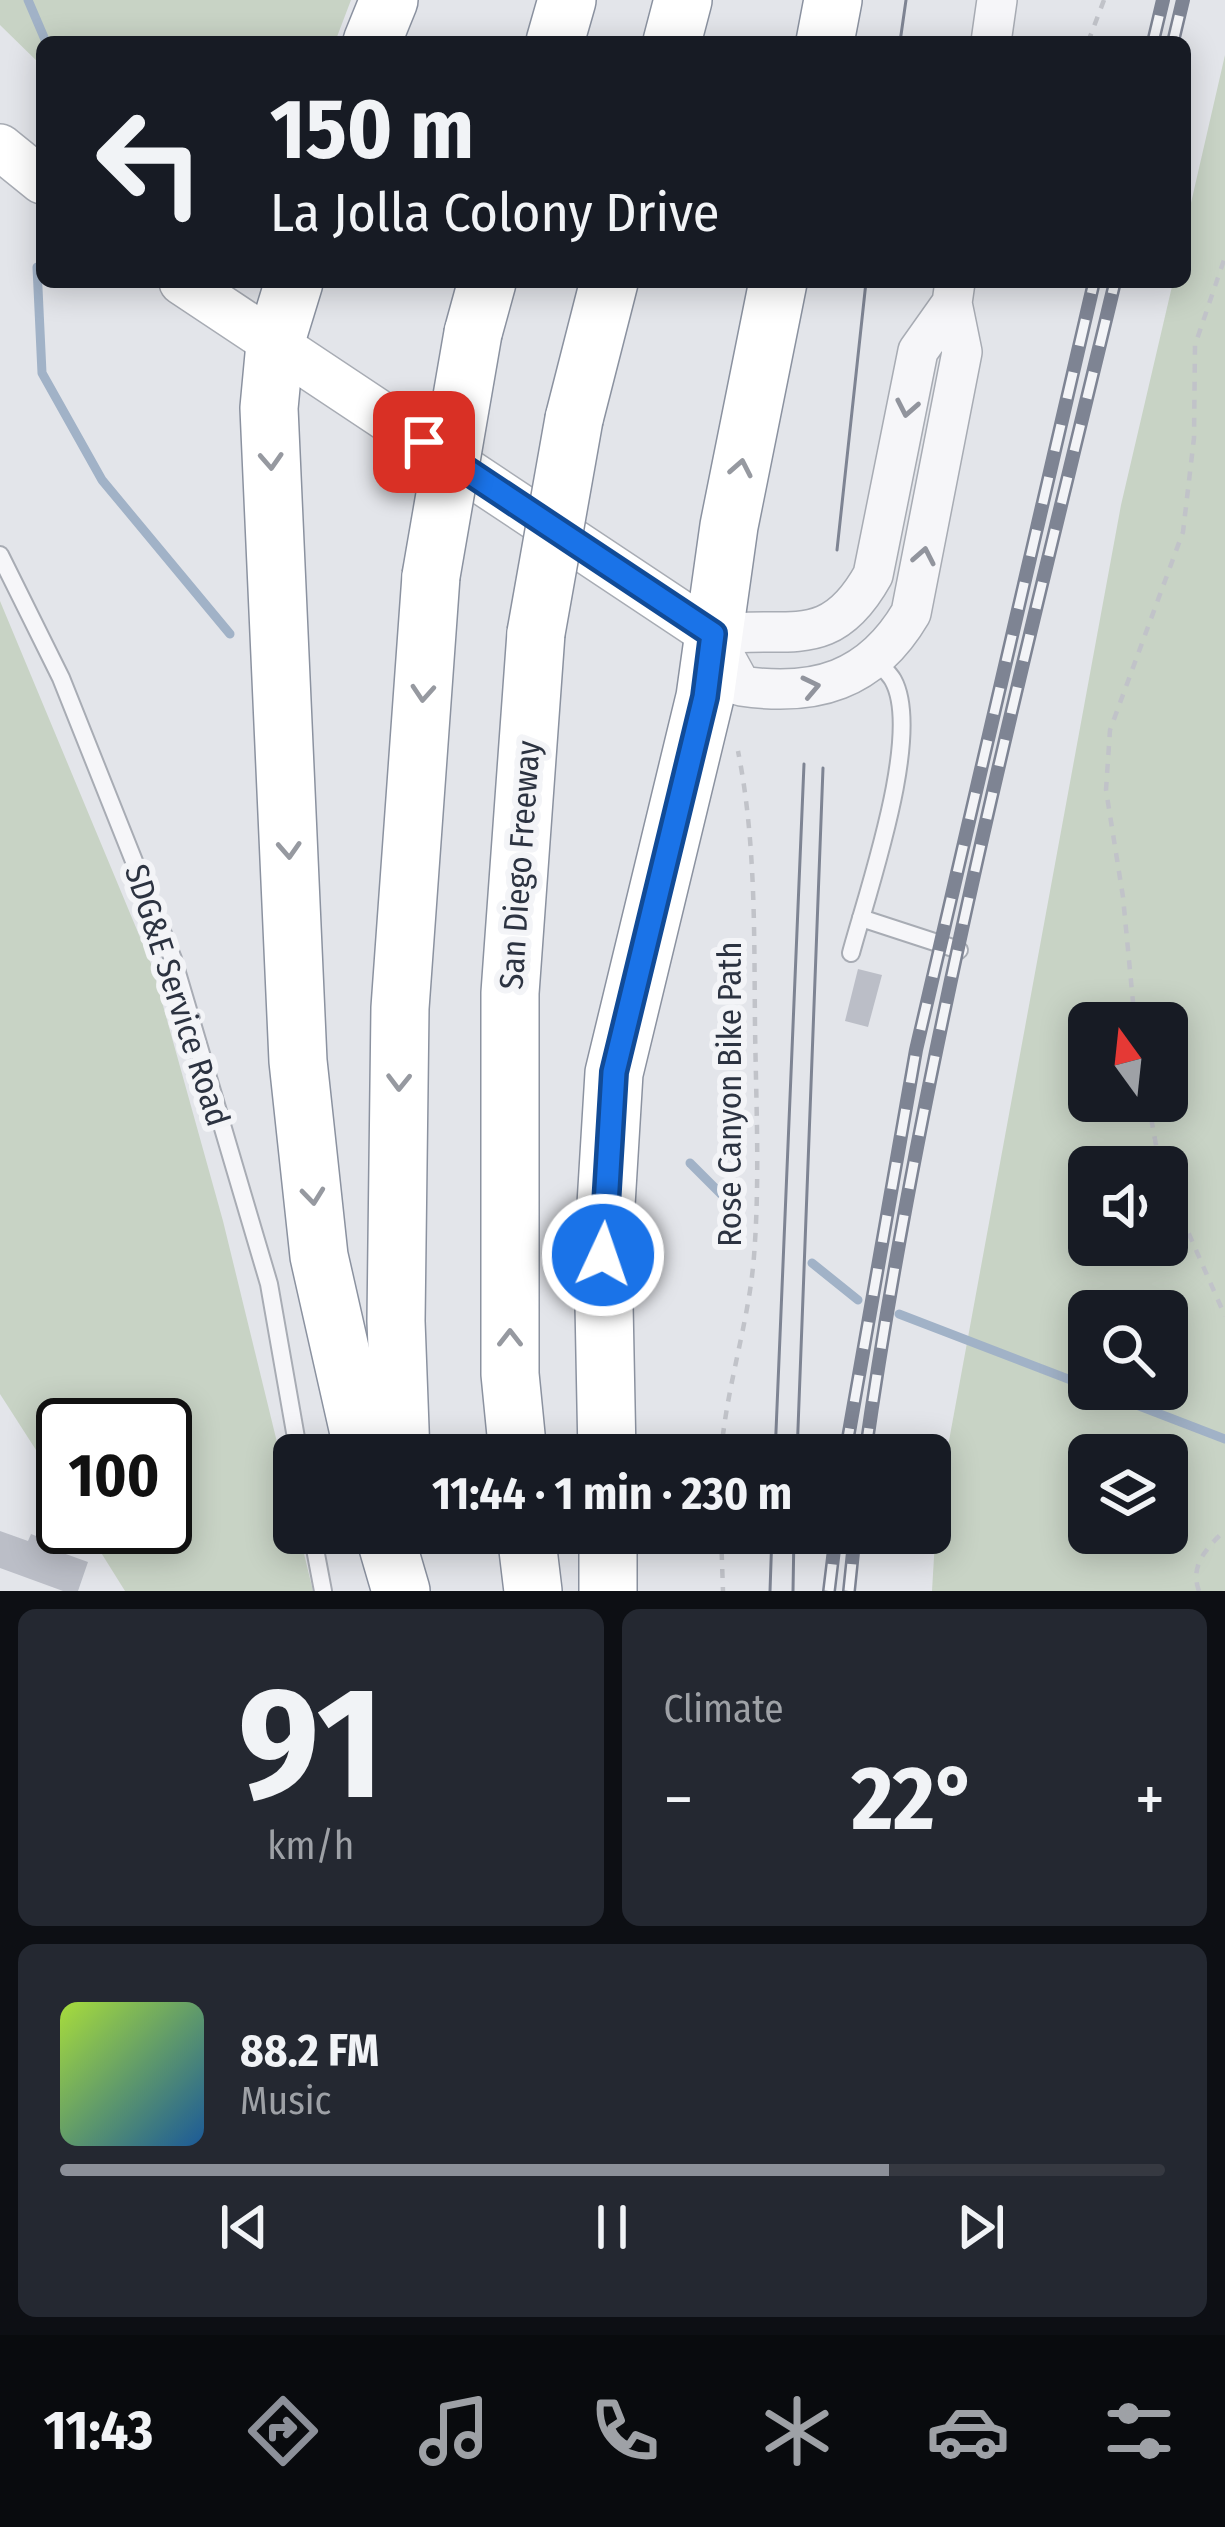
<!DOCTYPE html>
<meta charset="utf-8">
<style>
body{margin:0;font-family:"Fira Sans Condensed",sans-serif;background:#242831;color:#f1f3f6;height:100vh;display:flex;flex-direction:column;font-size:45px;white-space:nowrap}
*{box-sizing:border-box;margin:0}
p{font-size:39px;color:#9ea1a6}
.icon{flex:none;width:66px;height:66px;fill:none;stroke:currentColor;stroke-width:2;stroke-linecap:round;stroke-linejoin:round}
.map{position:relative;height:1591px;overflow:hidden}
.side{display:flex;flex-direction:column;gap:18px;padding:18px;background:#0d0f14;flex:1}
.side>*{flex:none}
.hud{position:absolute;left:36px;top:36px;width:1155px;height:252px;border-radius:18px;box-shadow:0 6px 30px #0003;background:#171b24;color:#f1f3f6;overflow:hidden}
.needle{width:78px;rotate:345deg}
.tools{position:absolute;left:1068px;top:1002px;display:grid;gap:24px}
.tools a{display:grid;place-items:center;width:120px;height:120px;border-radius:18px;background:#171b24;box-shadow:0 6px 30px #0003;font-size:60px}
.speed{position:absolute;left:36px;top:1398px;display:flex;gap:24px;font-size:60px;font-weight:700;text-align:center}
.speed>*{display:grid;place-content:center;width:156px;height:156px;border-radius:50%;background:#171b24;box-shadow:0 6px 30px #0003;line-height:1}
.speed .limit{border:6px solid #111;border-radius:18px;background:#fff;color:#111}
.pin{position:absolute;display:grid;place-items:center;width:102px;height:102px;color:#fff;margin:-51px;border-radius:24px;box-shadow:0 6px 18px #0006}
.me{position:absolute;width:132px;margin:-66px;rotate:3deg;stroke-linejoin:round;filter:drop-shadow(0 0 9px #0008)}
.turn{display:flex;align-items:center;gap:42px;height:252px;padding:0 36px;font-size:54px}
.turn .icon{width:156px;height:156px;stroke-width:2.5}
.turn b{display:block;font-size:84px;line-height:102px}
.big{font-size:90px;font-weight:700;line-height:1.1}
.side .card{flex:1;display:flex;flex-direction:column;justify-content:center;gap:18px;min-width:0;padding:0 42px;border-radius:18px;background:#242831}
.side .dial{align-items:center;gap:0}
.dial b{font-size:156px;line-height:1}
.song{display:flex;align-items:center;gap:36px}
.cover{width:144px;height:144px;border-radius:18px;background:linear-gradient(135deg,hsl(80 70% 55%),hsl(210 70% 35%))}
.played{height:12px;border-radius:6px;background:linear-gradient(90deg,#8c9099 75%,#363941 75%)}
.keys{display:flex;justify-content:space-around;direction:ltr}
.heat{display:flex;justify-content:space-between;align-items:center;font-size:66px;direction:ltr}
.side .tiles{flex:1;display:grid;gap:18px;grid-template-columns:1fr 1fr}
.card:last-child{grid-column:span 2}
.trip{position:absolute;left:273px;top:1434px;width:678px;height:120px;border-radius:18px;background:#171b24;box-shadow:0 6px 30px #0003;font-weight:700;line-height:120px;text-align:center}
.tab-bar{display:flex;height:192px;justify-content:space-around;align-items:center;background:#090b0e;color:#9ea1a6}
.tab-bar .icon{width:84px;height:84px}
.tab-bar .on{color:#8c9099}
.tab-bar b{font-size:54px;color:#f1f3f6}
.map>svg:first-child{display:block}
.green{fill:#c8d3c5;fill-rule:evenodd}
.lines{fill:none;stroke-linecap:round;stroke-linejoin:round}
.stream{stroke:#a1b2c7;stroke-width:9}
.building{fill:#bbbec7}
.service-casing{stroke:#a8acb4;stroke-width:20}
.tertiary-casing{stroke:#a8acb4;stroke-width:42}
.secondary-casing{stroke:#a8acb4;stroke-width:48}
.motorway-casing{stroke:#8b92a0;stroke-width:60}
.path{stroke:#c1c3c9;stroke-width:4.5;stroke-dasharray:9 9;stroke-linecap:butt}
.service{stroke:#f6f6f9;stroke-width:16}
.tertiary{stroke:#f6f6f9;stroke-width:39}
.secondary{stroke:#fff;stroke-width:45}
.motorway{stroke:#fff;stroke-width:57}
.tram{stroke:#7e8493;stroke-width:3}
.rail-casing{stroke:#7e8493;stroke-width:14}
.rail{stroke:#f3f4f7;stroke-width:9;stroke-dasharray:27;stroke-linecap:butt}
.motorway-bridge-casing{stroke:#8b92a0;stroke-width:60;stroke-linecap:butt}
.motorway-bridge{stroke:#fff;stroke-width:57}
.oneway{stroke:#91949d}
.oneway2{stroke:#9699a0}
.route-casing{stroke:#114b97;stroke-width:30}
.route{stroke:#1a73e8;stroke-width:21}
.labels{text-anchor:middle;stroke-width:12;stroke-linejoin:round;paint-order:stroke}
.street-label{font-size:33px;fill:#2c3341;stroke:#f3f4f7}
</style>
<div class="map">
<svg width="1225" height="1591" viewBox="0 0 1225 1591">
<rect width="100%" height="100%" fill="#e3e5ea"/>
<g class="green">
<path d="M 0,0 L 351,0 L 335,42 L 42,42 L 42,66 L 0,25 Z"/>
<path d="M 1225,55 L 1225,1591 L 932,1591 L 937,1506 L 1121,505 L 1173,282 L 1185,282 L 1185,229 ZM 1089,1023 L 1167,1023 L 1167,1101 L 1089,1101 ZM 1089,1167 L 1167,1167 L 1167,1245 L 1089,1245 ZM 1089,1311 L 1167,1311 L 1167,1389 L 1089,1389 ZM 1089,1455 L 1167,1455 L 1167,1533 L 1089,1533 Z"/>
<path d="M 0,601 L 152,966 L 223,1221 L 294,1512 L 294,1533 L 299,1533 L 313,1591 L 125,1591 L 85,1527 L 165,1527 L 165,1425 L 63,1425 L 63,1492 L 0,1394 Z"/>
</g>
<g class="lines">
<g class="stream">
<path d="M 28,0 L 46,42"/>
<path d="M 37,267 L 42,373 L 102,480 L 230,634"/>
<path d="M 690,1163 L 722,1195"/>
<path d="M 812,1263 L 858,1300"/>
<path d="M 899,1314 L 1089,1387"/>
<path d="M 1095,1389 L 1225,1439"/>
</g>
</g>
<g class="building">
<path d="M 858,969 L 882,975 L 868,1027 L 845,1021 Z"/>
<path d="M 0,1531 L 28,1541 L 31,1534 L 65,1547 L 63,1553 L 88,1562 L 78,1591 L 63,1591 L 0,1568 Z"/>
</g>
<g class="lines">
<defs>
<g id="service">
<path d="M 0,555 L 61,678 L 173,959 L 269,1284 L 299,1455"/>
<path d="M 861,918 L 959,950"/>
<path d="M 851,953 C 867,893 923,734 893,680 C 889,673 881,666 875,659"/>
<path d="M 312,1533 L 323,1591"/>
</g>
<g id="tertiary">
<path d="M 991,42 L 997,0"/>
<path d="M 952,303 L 918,351 L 873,575 C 829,654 788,624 713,635 L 741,686 C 815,697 871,681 911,613 L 962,352 L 952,303 L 955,282"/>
</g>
<g id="secondary">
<path d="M 0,147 L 42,181"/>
<path d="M 182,282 L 713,635"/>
</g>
<g id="motorway">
<path d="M 372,42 L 389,0"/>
<path d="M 555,42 L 567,0"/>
<path d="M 672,42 L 683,0"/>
<path d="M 825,42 L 833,0"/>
<path d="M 294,282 L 275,344 L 269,408 L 298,1061 L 319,1256 L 364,1455"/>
<path d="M 473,333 L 487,282"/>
<path d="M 574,419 L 609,282"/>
<path d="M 401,1455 L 396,1321 L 400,1008 L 431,576"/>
<path d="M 518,1455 L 510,1374 L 510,993 L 536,633"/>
<path d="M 607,1455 L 603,1254 L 614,1073 L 705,697 L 729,526 L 778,282"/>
<path d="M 384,1533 L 401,1591"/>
<path d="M 526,1533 L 533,1591"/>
<path d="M 608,1533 L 608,1591"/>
</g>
</defs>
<use href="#service" class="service-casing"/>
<use href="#tertiary" class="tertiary-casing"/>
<use href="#secondary" class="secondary-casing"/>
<use href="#motorway" class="motorway-casing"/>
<g class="path">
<path d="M 1088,42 L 1104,0"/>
<path d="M 1135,1023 L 1123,897 L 1106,790 L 1110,730 L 1183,532 L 1194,438 L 1195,345 L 1225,257"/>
<path d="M 1148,1101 L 1160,1167"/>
<path d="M 1167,1184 L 1225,1316"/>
<path d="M 721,1455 C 726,1387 749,1323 754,1256 C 760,1179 756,1102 755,1026 C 754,934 756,841 738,751"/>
<path d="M 721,1533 L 723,1591"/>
<path d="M 1199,1591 C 1189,1565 1208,1547 1225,1530"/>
</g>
<use href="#service" class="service"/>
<use href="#tertiary" class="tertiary"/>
<use href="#secondary" class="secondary"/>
<use href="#motorway" class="motorway"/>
<g class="tram">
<path d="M 900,42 L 906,0"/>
<path d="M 837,550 L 866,282"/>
<path d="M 775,1455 L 804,764"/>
<path d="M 797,1455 L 823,768"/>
<path d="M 770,1591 L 772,1533"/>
<path d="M 793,1591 L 794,1533"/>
</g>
<defs>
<g id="rail">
<path d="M 1153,42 L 1163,0"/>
<path d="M 1173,42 L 1183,0"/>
<path d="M 845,1455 L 916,1050 L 1094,282"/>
<path d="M 865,1455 C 921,1059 1022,670 1115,282"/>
<path d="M 829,1591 L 836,1533"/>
<path d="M 849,1591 L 855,1533"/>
</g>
</defs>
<use href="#rail" class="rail-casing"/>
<use href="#rail" class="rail"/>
<defs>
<g id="motorway-bridge">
<path d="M 431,576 L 473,333"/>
<path d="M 536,633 L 574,419"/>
</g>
</defs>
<use href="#motorway-bridge" class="motorway-bridge-casing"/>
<use href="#motorway-bridge" class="motorway-bridge"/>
</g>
<defs><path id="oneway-chevron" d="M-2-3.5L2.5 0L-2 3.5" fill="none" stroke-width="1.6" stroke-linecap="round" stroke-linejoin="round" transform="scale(3)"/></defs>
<g class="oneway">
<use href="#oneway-chevron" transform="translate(907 408) rotate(101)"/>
<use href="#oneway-chevron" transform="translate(924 556) rotate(-79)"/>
<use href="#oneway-chevron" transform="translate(811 687) rotate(-12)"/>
</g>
<g class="oneway2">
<use href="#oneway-chevron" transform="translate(271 461) rotate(87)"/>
<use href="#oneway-chevron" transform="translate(741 468) rotate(-79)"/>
<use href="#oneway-chevron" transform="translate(423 693) rotate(94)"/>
<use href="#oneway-chevron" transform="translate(289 850) rotate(87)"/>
<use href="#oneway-chevron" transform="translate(399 1082) rotate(91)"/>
<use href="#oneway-chevron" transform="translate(313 1196) rotate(84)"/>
<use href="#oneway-chevron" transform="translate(510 1338) rotate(-90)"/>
</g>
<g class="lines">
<defs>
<path id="route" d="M 424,442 L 713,634 L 705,697 L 614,1072 L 603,1255"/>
</defs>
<use href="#route" class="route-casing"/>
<use href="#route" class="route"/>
</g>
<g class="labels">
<g class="street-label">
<text transform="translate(519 865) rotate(-86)" y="12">San Diego Freeway</text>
<text transform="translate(178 995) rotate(72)" y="12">SDG&amp;E Service Road</text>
<text transform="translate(729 1094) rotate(-90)" y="12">Rose Canyon Bike Path</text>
</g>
</g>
</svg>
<div class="tools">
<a><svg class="needle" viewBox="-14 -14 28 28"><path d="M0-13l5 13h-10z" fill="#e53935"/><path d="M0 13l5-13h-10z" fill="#9ea1a6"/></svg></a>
<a><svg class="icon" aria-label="sound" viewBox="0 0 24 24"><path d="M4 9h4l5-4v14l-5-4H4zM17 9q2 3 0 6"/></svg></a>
<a><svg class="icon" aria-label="search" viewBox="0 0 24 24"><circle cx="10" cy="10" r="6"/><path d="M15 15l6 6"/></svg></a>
<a><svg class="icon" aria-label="layers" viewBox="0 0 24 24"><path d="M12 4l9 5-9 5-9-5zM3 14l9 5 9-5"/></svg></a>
</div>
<div class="speed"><div class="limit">100</div></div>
<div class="pin" style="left:424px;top:442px;background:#d93025"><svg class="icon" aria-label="arrive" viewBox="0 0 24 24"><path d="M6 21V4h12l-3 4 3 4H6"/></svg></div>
<svg class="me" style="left:603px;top:1255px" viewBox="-20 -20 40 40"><circle r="17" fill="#1a73e8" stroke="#fff" stroke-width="3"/><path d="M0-11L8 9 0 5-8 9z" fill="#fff"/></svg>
<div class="trip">11:44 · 1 min · 230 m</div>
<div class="hud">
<div class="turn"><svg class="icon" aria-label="left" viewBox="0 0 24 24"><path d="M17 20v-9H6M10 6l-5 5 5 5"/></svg><div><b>150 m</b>La Jolla Colony Drive</div></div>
</div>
</div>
<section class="side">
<div class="tiles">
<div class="card dial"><b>91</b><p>km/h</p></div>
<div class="card"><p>Climate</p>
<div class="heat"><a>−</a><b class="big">22°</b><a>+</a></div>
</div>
<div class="card">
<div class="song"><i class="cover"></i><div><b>88.2 FM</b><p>Music</p></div></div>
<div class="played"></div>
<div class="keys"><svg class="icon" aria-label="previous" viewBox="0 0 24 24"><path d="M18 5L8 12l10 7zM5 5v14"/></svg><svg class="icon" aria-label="pause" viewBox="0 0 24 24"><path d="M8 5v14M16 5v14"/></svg><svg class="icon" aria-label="next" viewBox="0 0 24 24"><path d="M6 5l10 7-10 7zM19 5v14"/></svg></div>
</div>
</div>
</section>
<nav class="tab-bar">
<b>11:43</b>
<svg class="icon on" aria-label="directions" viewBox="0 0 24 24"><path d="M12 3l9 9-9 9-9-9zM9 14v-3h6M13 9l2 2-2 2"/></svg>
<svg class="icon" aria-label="music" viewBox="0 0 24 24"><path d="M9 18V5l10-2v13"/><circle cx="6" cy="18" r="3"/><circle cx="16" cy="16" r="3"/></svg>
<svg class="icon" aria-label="phone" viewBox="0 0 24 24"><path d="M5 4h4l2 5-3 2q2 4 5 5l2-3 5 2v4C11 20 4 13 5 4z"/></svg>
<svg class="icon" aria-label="climate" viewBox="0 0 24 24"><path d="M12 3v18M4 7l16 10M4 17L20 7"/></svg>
<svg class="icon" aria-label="car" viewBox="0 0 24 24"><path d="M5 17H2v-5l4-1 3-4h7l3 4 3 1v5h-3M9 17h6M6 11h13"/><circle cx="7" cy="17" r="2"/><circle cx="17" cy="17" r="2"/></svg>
<svg class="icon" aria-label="filters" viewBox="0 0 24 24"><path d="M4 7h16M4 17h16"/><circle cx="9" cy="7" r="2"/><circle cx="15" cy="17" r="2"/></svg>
</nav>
